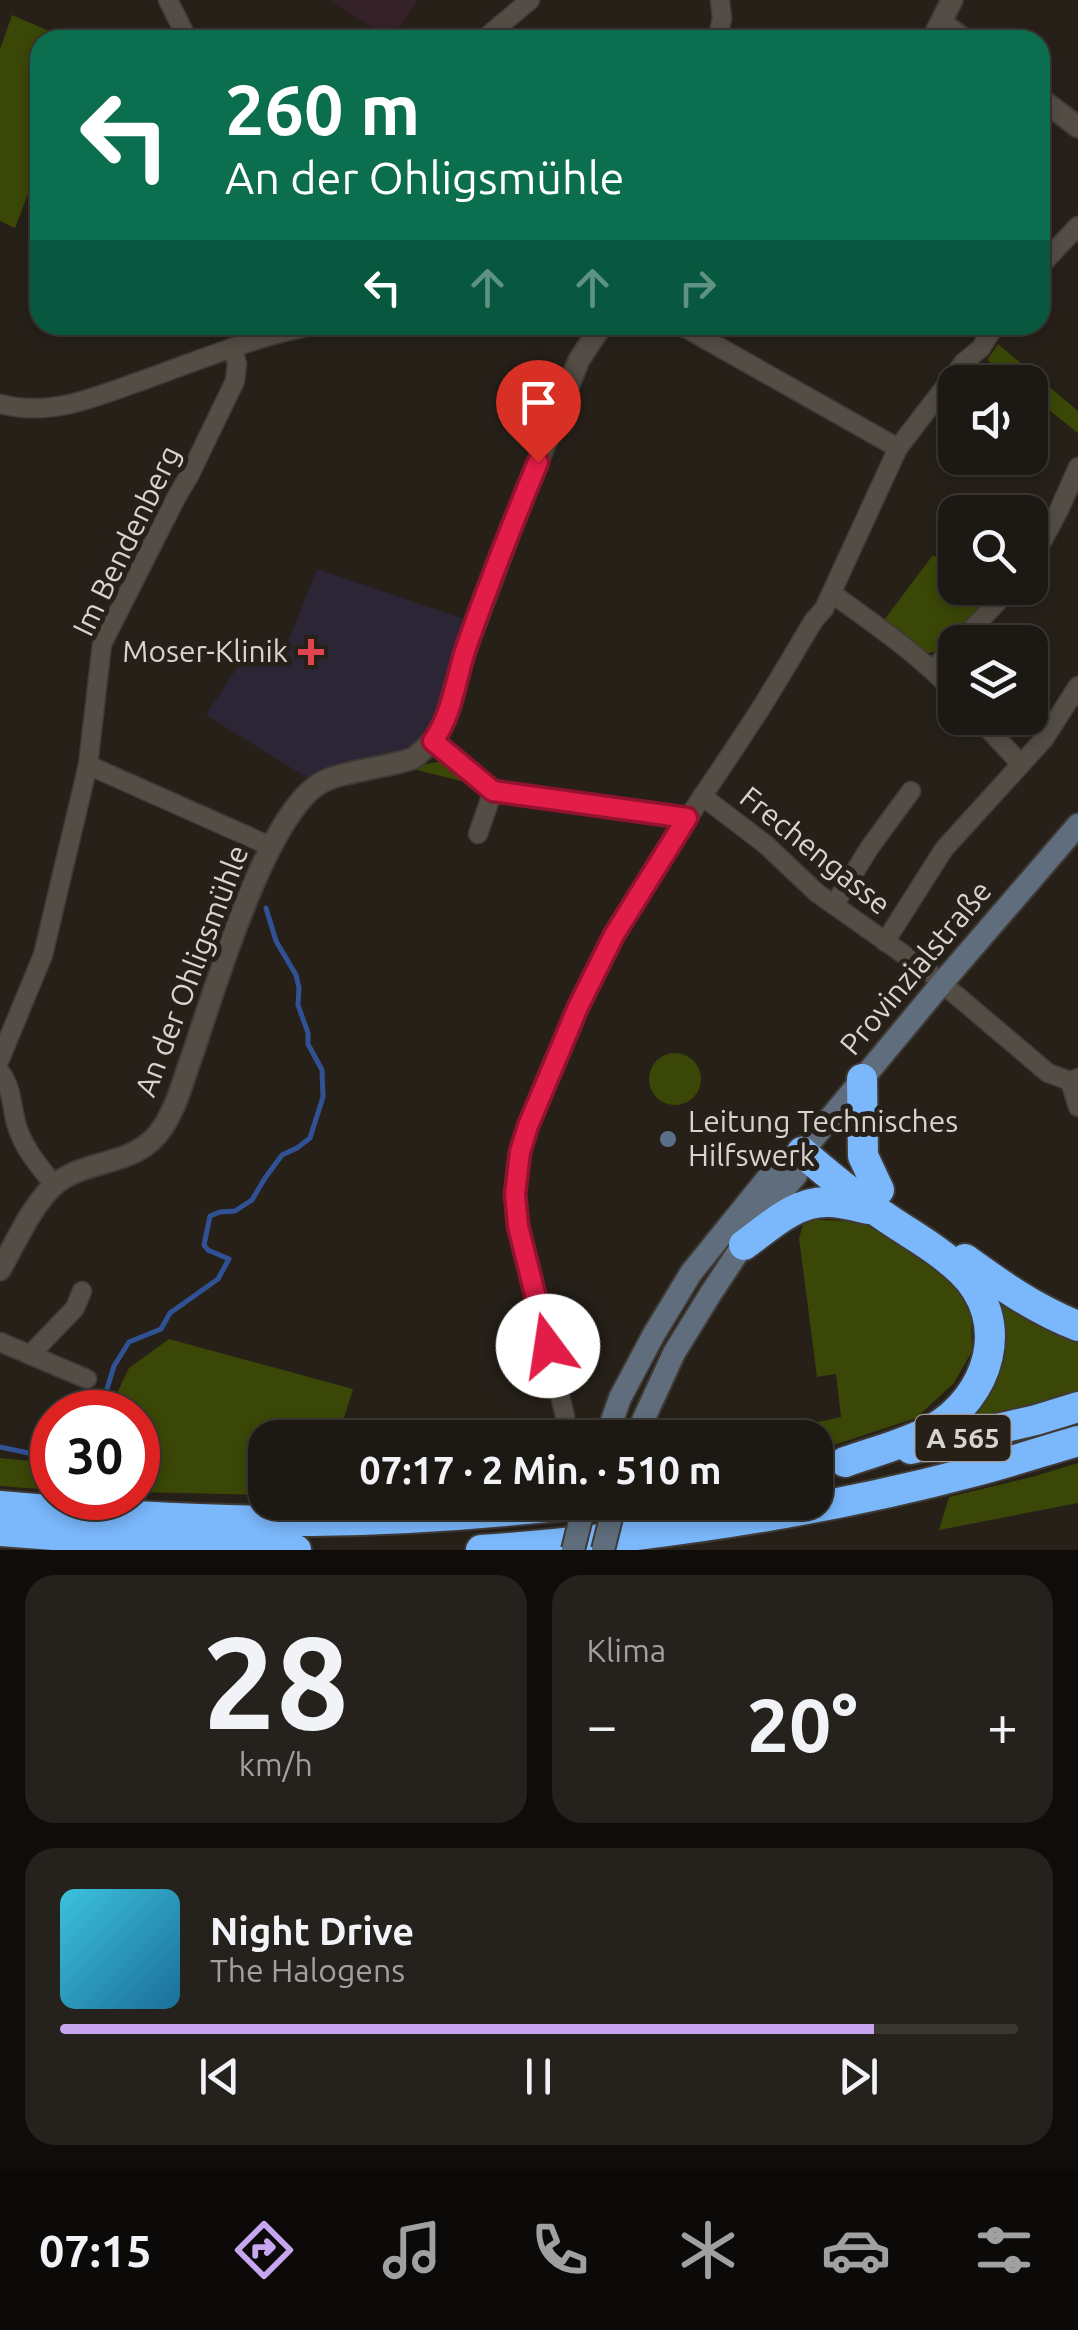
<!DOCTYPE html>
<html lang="de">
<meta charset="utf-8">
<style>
body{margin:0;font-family:Ubuntu,sans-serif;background:#25211c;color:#f1f3f6;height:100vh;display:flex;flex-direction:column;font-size:38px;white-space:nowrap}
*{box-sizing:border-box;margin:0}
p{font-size:32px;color:#a0a0a0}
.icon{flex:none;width:55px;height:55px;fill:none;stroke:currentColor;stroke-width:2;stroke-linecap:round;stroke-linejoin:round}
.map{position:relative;height:1550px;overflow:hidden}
.sheet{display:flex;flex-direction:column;gap:25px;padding:25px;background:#0f0d0a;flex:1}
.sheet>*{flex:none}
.top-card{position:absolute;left:30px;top:30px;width:1020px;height:305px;border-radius:30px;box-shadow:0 5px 15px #0003,0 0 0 2px #3a3733;background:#0b6e4f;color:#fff;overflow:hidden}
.controls{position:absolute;left:938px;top:365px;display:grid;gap:20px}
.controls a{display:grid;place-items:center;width:110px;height:110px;border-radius:20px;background:#1c1813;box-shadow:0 5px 15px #0003,0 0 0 2px #3a3733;font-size:50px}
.speed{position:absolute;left:30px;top:1390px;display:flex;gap:20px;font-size:50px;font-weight:700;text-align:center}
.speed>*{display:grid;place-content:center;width:130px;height:130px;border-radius:50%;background:#1c1813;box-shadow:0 5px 15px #0003,0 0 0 2px #3a3733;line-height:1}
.speed .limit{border:15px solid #d22;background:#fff;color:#111}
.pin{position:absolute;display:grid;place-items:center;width:85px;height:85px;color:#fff;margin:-102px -42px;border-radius:50% 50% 50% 0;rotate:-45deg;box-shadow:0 0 10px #0007}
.pin .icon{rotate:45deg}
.me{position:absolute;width:110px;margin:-55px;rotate:346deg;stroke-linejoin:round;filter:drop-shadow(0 0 8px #0008)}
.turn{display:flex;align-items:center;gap:35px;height:210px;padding:0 30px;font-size:45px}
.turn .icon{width:130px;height:130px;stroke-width:2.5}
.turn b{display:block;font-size:70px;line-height:85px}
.lanes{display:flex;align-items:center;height:95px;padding:0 30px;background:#0003;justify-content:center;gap:50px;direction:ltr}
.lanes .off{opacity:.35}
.big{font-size:75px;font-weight:700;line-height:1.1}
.sheet .widget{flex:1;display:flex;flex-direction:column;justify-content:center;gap:15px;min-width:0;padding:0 35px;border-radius:30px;background:#25211c}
.sheet .dial{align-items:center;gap:0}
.dial b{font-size:130px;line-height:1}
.song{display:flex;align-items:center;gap:30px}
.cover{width:120px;height:120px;border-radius:15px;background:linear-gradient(135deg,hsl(190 70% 55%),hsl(200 70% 35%))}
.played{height:10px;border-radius:5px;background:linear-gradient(90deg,#c8a6ef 85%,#3a3733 85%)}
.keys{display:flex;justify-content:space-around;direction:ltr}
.heat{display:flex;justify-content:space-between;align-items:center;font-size:55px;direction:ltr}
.sheet .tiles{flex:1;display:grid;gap:25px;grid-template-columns:1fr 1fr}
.widget:last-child{grid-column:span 2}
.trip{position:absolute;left:248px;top:1420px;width:585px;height:100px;border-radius:30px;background:#1c1813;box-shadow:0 5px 15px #0003,0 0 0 2px #3a3733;font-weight:700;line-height:100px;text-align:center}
.tab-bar{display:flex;height:160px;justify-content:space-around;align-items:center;background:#0b0a08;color:#a0a0a0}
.tab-bar .icon{width:70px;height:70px}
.tab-bar .active{color:#c8a6ef}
.tab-bar b{font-size:45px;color:#f1f3f6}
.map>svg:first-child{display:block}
.commercial{fill:#2b2535}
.education{fill:#352229}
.green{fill:#3a4706}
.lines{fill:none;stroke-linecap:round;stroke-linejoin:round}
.stream{stroke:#305294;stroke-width:5}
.minor-casing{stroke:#3f3a35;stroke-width:21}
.tertiary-casing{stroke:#3f3a35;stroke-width:24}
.secondary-casing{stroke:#3f3a35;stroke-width:26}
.motorway-casing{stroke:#3f3a35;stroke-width:34}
.minor{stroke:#544d45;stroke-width:18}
.tertiary{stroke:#544d45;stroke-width:20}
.secondary{stroke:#5f6d7c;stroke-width:22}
.motorway{stroke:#7ab7fb;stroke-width:30}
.secondary-bridge-casing{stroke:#3f3a35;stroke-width:26;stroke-linecap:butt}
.secondary-bridge{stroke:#5f6d7c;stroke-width:22}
.route-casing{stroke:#92132f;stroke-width:25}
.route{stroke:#e11d48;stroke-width:18}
.health-dot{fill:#e0444e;stroke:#262019;stroke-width:4}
.service-dot{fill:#5c6f8a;stroke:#262019;stroke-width:4}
.labels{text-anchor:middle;stroke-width:10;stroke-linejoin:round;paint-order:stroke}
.shield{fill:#262019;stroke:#a29d98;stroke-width:2.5}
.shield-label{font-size:28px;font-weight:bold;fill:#d7d3cf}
.street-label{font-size:30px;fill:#d7d3cf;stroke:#262019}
.poi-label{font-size:30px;fill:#d7d3cf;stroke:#262019;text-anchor:end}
</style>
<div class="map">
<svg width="1078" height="1550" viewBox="0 0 1078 1550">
<rect width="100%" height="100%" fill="#262019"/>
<path class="commercial" d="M 317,569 L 473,622 L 435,733 L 402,758 L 309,779 L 206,715 L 250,648 L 279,664 Z"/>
<path class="education" d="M 331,0 L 418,0 L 391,40 Z"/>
<g class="green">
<path d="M 12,15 L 70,40 L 40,40 L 40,162 L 15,228 L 0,221 L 0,49 Z"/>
<path d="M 998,344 L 1078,411 L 1078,433 L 1030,395 L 1030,382 L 1015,382 L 987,360 Z"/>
<path d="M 933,555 L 955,569 L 955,588 L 980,588 L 992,597 L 939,651 L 928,653 L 922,650 L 884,620 Z"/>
<path d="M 438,762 L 449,764 L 466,779 L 465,782 L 417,770 L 416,766 Z"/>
<circle cx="675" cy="1079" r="26"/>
<path d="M 805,1219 L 861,1222 L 882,1233 L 926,1258 L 949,1276 L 971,1307 L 972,1351 L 954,1383 L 916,1418 L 834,1445 L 815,1448 L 815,1438 L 743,1438 L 841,1417 L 836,1374 L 817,1377 L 799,1238 Z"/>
<path d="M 980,1285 L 1078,1330 L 1078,1393 L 944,1432 L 977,1397 Z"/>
<path d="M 169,1339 L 353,1389 L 338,1437 L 265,1438 L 265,1495 L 138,1492 L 138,1412 L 108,1412 L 129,1368 Z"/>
<path d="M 0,1458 L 52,1463 L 52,1490 L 0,1486 Z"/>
<path d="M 1078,1463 L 1078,1503 L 939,1530 L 949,1497 L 1032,1477 Z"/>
</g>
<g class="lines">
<g class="stream">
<path d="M 100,1412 L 114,1366 L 129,1342 L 161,1329 L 170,1313 L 218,1279 L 229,1259 L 208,1250 L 204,1245 L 210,1216 L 220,1212 L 235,1211 L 252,1200 L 265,1178 L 282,1155 L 297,1148 L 310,1138 L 323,1097 L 322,1070 L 308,1044 L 308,1033 L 298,1005 L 299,988 L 296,975 L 276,941 L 266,908"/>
<path d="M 0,1447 L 52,1458"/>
</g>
<defs>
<g id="minor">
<path d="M 168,0 L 188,40"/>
<path d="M 483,40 L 530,0"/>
<path d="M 717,40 L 722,19 L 720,0"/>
<path d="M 1040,266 L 1078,226"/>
<path d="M 680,325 L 898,448"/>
<path d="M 0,404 C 53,418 100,395 149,378 C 205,358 259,335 318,325"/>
<path d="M 1030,564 L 1059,510 L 1078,467"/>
<path d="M 833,594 C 875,625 919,654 955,693"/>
<path d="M 959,642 L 1011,588"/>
<path d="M 932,670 L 955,646"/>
<path d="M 978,718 L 1021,764"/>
<path d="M 433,741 L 493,791 L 687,818"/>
<path d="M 88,765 L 102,644 L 177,496 L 189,476 L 235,381 L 237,363 L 232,348"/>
<path d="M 702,796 L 765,844 L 817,893 L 930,973 L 1048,1073 L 1070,1081 L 1078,1078"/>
<path d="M 478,834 L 493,791"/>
<path d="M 834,905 L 870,847 L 911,791"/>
<path d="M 885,942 L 944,849 L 1044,739 L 1078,686"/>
<path d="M 0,1059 L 43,955 L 88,765 L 272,847"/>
<path d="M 0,1072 C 14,1089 11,1113 19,1132 C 27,1153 41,1168 54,1185"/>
<path d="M 1070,1081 L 1078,1107"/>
<path d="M 0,1342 L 87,1379"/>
<path d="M 30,1355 L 75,1308 L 82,1291"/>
<path d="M 565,1416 L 521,1239 C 505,1170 531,1119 557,1058 C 577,1011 596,963 622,920 C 665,849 714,781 759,711 C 778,681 796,650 814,620 L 824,609 L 898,448 L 964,362 L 981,348 L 995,325"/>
</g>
<g id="tertiary">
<path d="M 942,23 L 965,40"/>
<path d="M 932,40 L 952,0"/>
<path d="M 1040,98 L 1078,127"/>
<path d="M 0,1270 C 15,1244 34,1200 58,1182 C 93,1157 137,1167 163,1127 C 177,1106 183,1080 192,1056 C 214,992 264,819 319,784 C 339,771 387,768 414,758 L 433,741 L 444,722 L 466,649 L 518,511 L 579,360 L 602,325"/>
</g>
<g id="secondary">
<path d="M 606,1438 L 620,1398 L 654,1334 L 691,1273 L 779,1164 L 802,1152"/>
<path d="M 635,1438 L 674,1353 L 711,1293 L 766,1210 L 796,1175 L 802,1152 L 942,983 L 1078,825"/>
</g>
<g id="motorway">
<path d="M 862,1079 L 863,1156 L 879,1190"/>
<path d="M 802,1152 C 825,1172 849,1192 874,1209 C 902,1230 935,1246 961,1271 C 1013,1321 990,1397 931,1430 C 905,1444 873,1452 845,1462"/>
<path d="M 744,1245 C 769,1227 795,1201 828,1202 C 841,1202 855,1206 868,1209"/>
<path d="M 965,1259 C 1001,1285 1036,1310 1078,1326"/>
<path d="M 911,1449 L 1036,1420 L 1078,1407"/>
<path d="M 0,1506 C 103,1515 208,1522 311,1521 C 406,1520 499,1513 592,1502"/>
<path d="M 0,1531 L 237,1549 L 296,1550"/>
<path d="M 481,1550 C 647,1538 815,1514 976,1471 C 1010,1462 1044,1451 1078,1441"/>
</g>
</defs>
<use href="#minor" class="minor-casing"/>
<use href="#tertiary" class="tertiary-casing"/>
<use href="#secondary" class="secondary-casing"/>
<use href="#motorway" class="motorway-casing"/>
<use href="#minor" class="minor"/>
<use href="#tertiary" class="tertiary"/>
<use href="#secondary" class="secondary"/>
<use href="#motorway" class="motorway"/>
<defs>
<g id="secondary-bridge">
<path d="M 573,1550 L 585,1502"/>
<path d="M 603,1550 L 615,1502"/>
</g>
</defs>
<use href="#secondary-bridge" class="secondary-bridge-casing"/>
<use href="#secondary-bridge" class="secondary-bridge"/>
</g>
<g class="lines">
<defs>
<path id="route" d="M 538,462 C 513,522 489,583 467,645 C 456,676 453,714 433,741 L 493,791 L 687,818 L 614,935 L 578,1007 L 528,1126 L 520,1152 L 515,1194 L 518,1226 L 548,1346"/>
</defs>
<use href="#route" class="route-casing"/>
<use href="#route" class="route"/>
</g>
<path class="health-dot" d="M306 637h10v10h10v10h-10v10h-10v-10h-10v-10h10z"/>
<circle class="service-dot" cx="668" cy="1139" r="10"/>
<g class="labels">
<rect class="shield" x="915.5" y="1415" width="95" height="46" rx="8"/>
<g class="shield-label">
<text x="963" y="1448">A 565</text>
</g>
<g class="street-label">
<text transform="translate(127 541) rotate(-64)" y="10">Im Bendenberg</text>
<text transform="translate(815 851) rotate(39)" y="10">Frechengasse</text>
<text transform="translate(916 968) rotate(-50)" y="10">Provinzialstraße</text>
<text transform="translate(192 971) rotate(-69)" y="10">An der Ohligsmühle</text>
</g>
<g class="poi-label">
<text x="288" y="662">Moser-Klinik</text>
<text x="688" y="1132" text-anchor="start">Leitung Technisches<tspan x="688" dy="34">Hilfswerk</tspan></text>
</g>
</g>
</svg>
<div class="controls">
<a><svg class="icon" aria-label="sound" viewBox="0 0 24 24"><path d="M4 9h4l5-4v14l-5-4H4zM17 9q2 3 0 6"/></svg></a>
<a><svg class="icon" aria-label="search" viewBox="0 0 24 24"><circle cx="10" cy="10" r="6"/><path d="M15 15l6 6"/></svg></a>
<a><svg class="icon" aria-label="layers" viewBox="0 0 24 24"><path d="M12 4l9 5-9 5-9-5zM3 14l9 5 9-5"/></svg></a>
</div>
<div class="speed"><div class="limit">30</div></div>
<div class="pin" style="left:538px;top:462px;background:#d93025"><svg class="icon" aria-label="arrive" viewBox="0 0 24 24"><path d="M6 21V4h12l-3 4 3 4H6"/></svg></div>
<svg class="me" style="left:548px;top:1346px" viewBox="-20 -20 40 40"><circle r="19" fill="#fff"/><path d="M0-13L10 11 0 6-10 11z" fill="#e11d48"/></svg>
<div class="trip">07:17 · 2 Min. · 510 m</div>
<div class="top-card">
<div class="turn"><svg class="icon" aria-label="left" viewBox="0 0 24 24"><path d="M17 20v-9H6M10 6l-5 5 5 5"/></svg><div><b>260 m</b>An der Ohligsmühle</div></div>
<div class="lanes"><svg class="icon" aria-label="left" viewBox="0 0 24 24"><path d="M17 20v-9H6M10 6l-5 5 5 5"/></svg><svg class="icon off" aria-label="ahead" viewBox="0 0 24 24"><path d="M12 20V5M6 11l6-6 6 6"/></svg><svg class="icon off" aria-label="ahead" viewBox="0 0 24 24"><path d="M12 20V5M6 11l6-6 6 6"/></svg><svg class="icon off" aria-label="right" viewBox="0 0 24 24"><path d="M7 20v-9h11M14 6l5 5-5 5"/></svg></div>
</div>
</div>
<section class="sheet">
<div class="tiles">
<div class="widget dial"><b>28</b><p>km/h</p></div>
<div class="widget"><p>Klima</p>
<div class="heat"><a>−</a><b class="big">20°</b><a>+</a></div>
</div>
<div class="widget">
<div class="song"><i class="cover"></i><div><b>Night Drive</b><p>The Halogens</p></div></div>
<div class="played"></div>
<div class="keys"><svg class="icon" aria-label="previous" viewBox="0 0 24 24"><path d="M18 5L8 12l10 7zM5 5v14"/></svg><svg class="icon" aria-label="pause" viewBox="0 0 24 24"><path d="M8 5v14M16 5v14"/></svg><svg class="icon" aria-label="next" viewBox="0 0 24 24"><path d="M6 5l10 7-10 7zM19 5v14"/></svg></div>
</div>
</div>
</section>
<nav class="tab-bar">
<b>07:15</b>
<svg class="icon active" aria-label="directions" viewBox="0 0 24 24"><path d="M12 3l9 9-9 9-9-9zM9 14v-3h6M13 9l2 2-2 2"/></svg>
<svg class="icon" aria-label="music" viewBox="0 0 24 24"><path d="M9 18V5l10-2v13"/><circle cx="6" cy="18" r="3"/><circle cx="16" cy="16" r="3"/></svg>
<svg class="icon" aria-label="phone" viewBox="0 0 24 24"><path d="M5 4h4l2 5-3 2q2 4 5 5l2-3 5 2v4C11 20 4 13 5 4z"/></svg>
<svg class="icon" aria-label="climate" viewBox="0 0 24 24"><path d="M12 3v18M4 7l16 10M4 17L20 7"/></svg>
<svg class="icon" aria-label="car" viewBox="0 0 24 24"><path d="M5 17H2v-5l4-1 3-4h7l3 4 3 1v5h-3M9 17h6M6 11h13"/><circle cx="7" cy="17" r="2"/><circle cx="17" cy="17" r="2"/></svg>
<svg class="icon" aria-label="filters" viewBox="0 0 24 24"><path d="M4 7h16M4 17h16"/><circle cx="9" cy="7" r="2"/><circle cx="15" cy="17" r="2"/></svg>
</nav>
